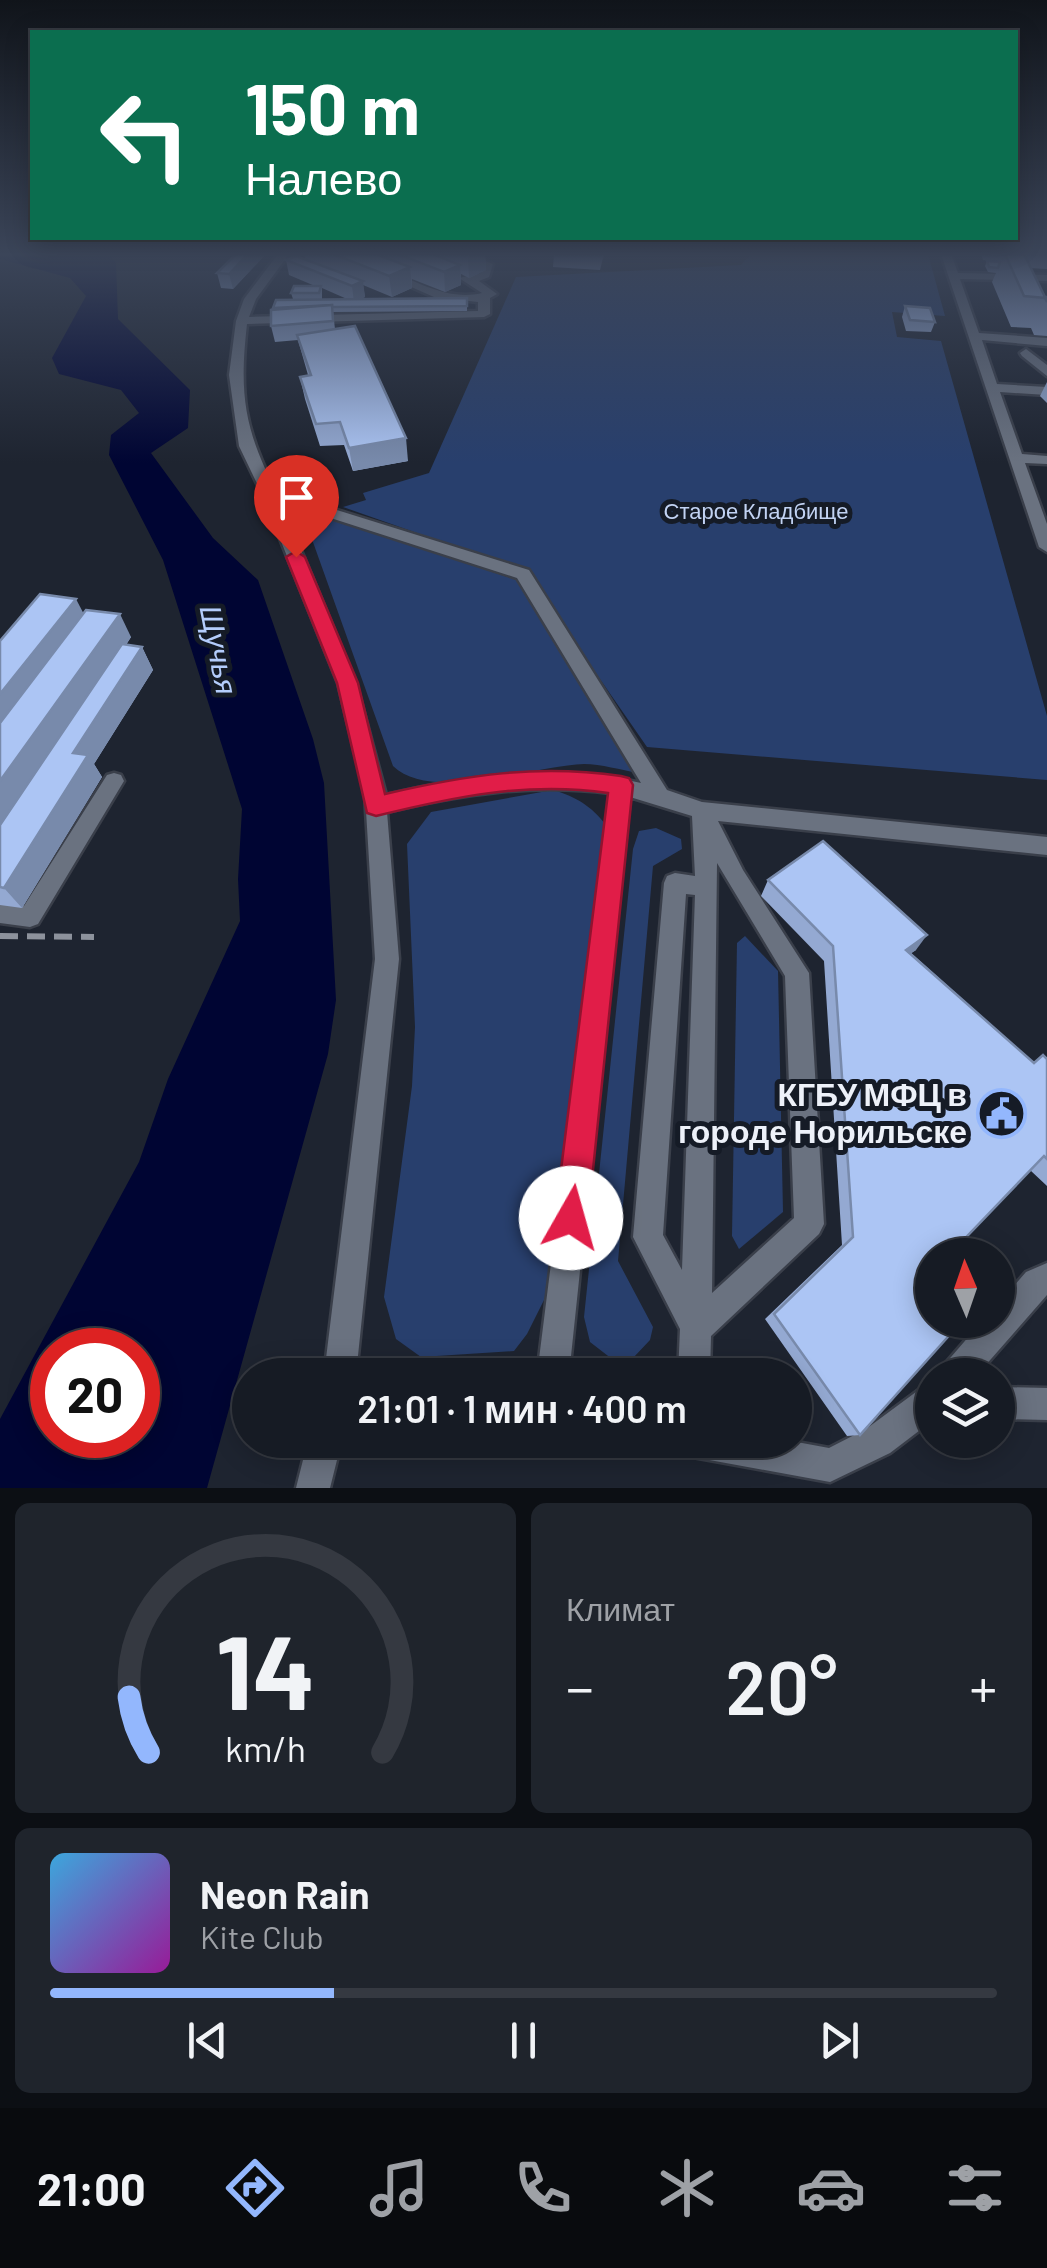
<!DOCTYPE html>
<html lang="ru">
<meta charset="utf-8">
<style>
body{margin:0;font-family:Barlow,sans-serif;background:#1f242c;color:#f1f3f6;height:100vh;display:flex;flex-direction:column;font-size:38px;white-space:nowrap}
*{box-sizing:border-box;margin:0}
p{font-size:32px;color:#9ea1a6}
.icon{flex:none;width:55px;height:55px;fill:none;stroke:currentColor;stroke-width:2;stroke-linecap:round;stroke-linejoin:round}
.map{position:relative;height:1488px;overflow:hidden}
.sheet{display:flex;flex-direction:column;gap:15px;padding:15px;background:#0c0f14;flex:1}
.sheet>*{flex:none}
.banner{position:absolute;left:30px;top:30px;width:988px;height:210px;border-radius:0px;box-shadow:0 5px 25px #0003,0 0 0 2px #353941;background:#0b6e4f;color:#fff;overflow:hidden}
.needle{width:65px;rotate:358deg}
.buttons{position:absolute;left:915px;top:1238px;display:grid;gap:20px}
.buttons a{display:grid;place-items:center;width:100px;height:100px;border-radius:50%;background:#161b24;box-shadow:0 5px 25px #0003,0 0 0 2px #353941;font-size:50px}
.speed{position:absolute;left:30px;top:1328px;display:flex;gap:20px;font-size:50px;font-weight:700;text-align:center}
.speed>*{display:grid;place-content:center;width:130px;height:130px;border-radius:50%;background:#161b24;box-shadow:0 5px 25px #0003,0 0 0 2px #353941;line-height:1}
.speed .limit{border:15px solid #d22;background:#fff;color:#111}
.pin{position:absolute;display:grid;place-items:center;width:85px;height:85px;color:#fff;margin:-102px -42px;border-radius:50% 50% 50% 0;rotate:-45deg;box-shadow:0 0 10px #0007}
.pin .icon{rotate:45deg}
.me{position:absolute;width:110px;margin:-55px;rotate:7deg;stroke-linejoin:round;filter:drop-shadow(0 0 8px #0008)}
.turn{display:flex;align-items:center;gap:35px;height:210px;padding:0 50px;font-size:45px}
.turn .icon{width:130px;height:130px;stroke-width:2.5}
.turn b{display:block;font-size:70px;line-height:85px}
.big{font-size:75px;font-weight:600;line-height:1.1}
.sheet .tile{flex:1;display:flex;flex-direction:column;justify-content:center;gap:15px;min-width:0;padding:0 35px;border-radius:15px;background:#1f242c}
.sheet .dial{align-items:center;gap:0}
.dial svg{height:260px;overflow:visible;fill:none;stroke:#353941;stroke-width:7;stroke-linecap:round;text-anchor:middle}
.dial text{fill:#f1f3f6;stroke:none}
.song{display:flex;align-items:center;gap:30px}
.cover{width:120px;height:120px;border-radius:15px;background:linear-gradient(135deg,hsl(200 70% 55%),hsl(300 70% 35%))}
.played{height:10px;border-radius:5px;background:linear-gradient(90deg,#93b7fd 30%,#353941 30%)}
.keys{display:flex;justify-content:space-around;direction:ltr}
.heat{display:flex;justify-content:space-between;align-items:center;font-size:55px;direction:ltr}
.sheet .tiles{flex:1;display:grid;gap:15px;grid-template-columns:1fr 1fr}
.tile:last-child{grid-column:span 2}
.trip{position:absolute;left:232px;top:1358px;width:580px;height:100px;border-radius:50px;background:#161b24;box-shadow:0 5px 25px #0003,0 0 0 2px #353941;font-weight:600;line-height:100px;text-align:center}
.menu{display:flex;height:160px;justify-content:space-around;align-items:center;background:#090b0e;color:#9ea1a6}
.menu .icon{width:70px;height:70px}
.menu .active{color:#93b7fd}
.menu b{font-size:45px;color:#f1f3f6}
.map>svg:first-child{display:block}
.green{fill:#283f6d}
.water{fill:#000533;fill-rule:evenodd}
.lines{fill:none;stroke-linecap:round;stroke-linejoin:round}
.minor-casing{stroke:#3a3f4a;stroke-width:5}
.minor{fill:#6a7280;fill-rule:evenodd}
.rail{stroke:#8d929c;stroke-width:6;stroke-dasharray:18 9;stroke-linecap:butt}
.wall{fill:#94a9d2;fill-rule:evenodd}
.shaded-wall{fill:#788aab}
.building{fill:#acc5f4;stroke:#788aab;stroke-width:2.5}
.route{fill:#e11d48;stroke:#92132f;stroke-width:2.5}
.labels{text-anchor:middle;stroke-width:10;stroke-linejoin:round;paint-order:stroke}
.far-park-label{font-size:22px;fill:#c2d3f3;stroke:#151b26}
.water-label{font-size:30px;font-style:italic;fill:#b4cdfc;stroke:#151b26}
.near-poi-label{font-size:32px;font-weight:bold;fill:#edf1f9;stroke:#151b26;text-anchor:end}
</style>
<div class="map">
<svg width="1047" height="1488" viewBox="0 0 1047 1488">
<rect width="100%" height="100%" fill="#1e2430"/>
<g class="green">
<path d="M 751,254 L 928,254 L 945,316 L 892,312 L 897,337 L 941,341 L 1047,716 L 1047,780 L 647,747 L 525,571 L 343,507 L 366,500 L 363,493 L 429,473 L 516,277 L 741,265 Z"/>
<path d="M 311,512 L 517,580 L 638,773 C 621,770 601,764 584,764 C 533,766 431,803 393,766 L 304,517 Z"/>
<path d="M 553,790 C 577,797 591,806 606,825 L 546,1296 L 527,1334 L 514,1351 L 421,1357 L 396,1339 L 384,1297 L 412,1086 L 415,1027 L 407,844 L 431,812 Z"/>
<path d="M 656,828 L 681,839 L 682,849 L 653,866 L 618,1261 L 653,1327 L 650,1340 L 633,1358 L 612,1359 L 590,1342 L 584,1317 L 633,849 L 639,831 Z"/>
<path d="M 745,936 L 778,971 L 783,1212 L 739,1249 L 732,1236 L 737,943 Z"/>
</g>
<path class="water" d="M 0,254 L 109,254 L 116,263 L 118,319 L 190,390 L 188,428 L 151,453 L 213,538 L 258,580 L 313,739 L 324,783 L 336,1000 L 328,1054 L 207,1488 L 0,1488 L 0,1419 L 139,1162 L 168,1079 L 240,921 L 238,879 L 242,809 L 163,560 L 109,455 L 111,435 L 139,413 L 121,390 L 59,374 L 52,358 L 86,296 L 70,278 L 0,259 ZM 52,1350 L 138,1350 L 138,1435 L 52,1435 Z"/>
<g class="lines">
<defs>
<g id="minor">
<path d="M 278,254 L 289,254 L 256,299 L 249,317 L 478,311 L 478,302 L 434,297 L 382,274 L 391,272 C 420,283 450,301 482,293 L 459,278 L 481,273 L 483,267 L 450,254 L 466,254 L 493,264 L 489,277 L 479,281 L 497,294 L 490,298 L 490,314 L 484,317 L 247,324 C 239,394 244,429 276,491 L 529,570 L 667,790 L 702,802 L 1047,837 L 1047,855 L 718,821 L 743,870 L 809,973 L 824,1224 L 819,1234 L 711,1336 L 710,1375 L 678,1375 L 680,1329 L 633,1237 L 664,883 L 667,876 L 675,873 L 695,876 L 692,816 L 630,797 L 569,1375 L 537,1375 L 610,793 C 533,783 461,794 387,812 L 399,959 L 356,1375 L 324,1375 L 375,959 L 365,794 L 338,683 L 262,494 L 239,446 L 229,375 L 236,321 L 244,299 ZM 281,502 L 517,578 L 641,783 C 556,763 471,775 386,795 L 356,683 ZM 717,863 L 785,976 L 794,1218 L 712,1293 ZM 686,894 L 695,895 L 682,1270 L 663,1235 Z"/>
<path d="M 941,254 L 951,254 L 958,273 L 1047,275 L 1047,281 L 960,279 L 979,333 L 1047,338 L 1047,346 L 982,340 L 997,384 L 1047,387 L 1047,395 L 1000,392 L 1022,454 L 1047,456 L 1047,464 L 1025,463 L 1047,524 L 1047,552 L 1039,547 Z"/>
<path d="M 1026,349 L 1047,365 L 1047,376 L 1022,356 L 1020,353 Z"/>
<path d="M 114,773 L 121,775 L 124,781 L 38,924 L 30,927 L 0,923 L 0,903 L 24,906 L 107,775 Z"/>
<path d="M 1047,1263 L 1047,1295 L 977,1375 L 940,1375 L 945,1364 L 983,1320 L 998,1320 L 998,1304 L 1026,1272 Z"/>
<path d="M 932,1385 L 932,1421 L 890,1453 L 830,1482 L 693,1457 L 681,1452 L 676,1440 L 786,1440 L 829,1448 L 866,1429 L 920,1389 Z"/>
<path d="M 998,1387 L 1047,1388 L 1047,1420 L 998,1419 Z"/>
<path d="M 308,1440 L 342,1440 L 330,1488 L 296,1488 Z"/>
</g>
</defs>
<use href="#minor" class="minor-casing"/>
<use href="#minor" class="minor"/>
<path class="rail" d="M 0,936 L 94,937"/>
</g>
<g class="wall">
<path d="M 236,254 L 266,254 L 233,289 L 221,288 L 217,273 Z"/>
<path d="M 304,254 L 485,254 L 486,270 L 469,278 L 461,274 L 461,285 L 445,292 L 412,279 L 412,288 L 392,297 L 363,285 L 365,297 L 360,299 L 467,298 L 467,311 L 333,312 L 335,329 L 408,461 L 353,471 L 344,445 L 320,446 L 305,399 L 300,377 L 308,375 L 298,340 L 275,342 L 271,326 L 273,308 L 293,299 L 291,293 L 315,286 L 289,275 L 286,260 L 305,259 ZM 322,288 L 347,299 L 322,299 Z"/>
<path d="M 554,254 L 604,254 L 600,270 L 553,267 Z"/>
<path d="M 981,254 L 1047,254 L 1047,269 L 1030,268 L 1045,297 L 1047,297 L 1047,336 L 1034,335 L 1031,328 L 1011,327 L 992,282 L 996,273 L 988,272 L 985,266 L 987,261 L 1001,261 L 983,260 Z"/>
<path d="M 905,306 L 935,322 L 931,332 L 906,331 L 902,317 Z"/>
<path d="M 1047,382 L 1047,403 L 1040,396 Z"/>
<path d="M 83,613 L 131,637 L 126,645 L 142,647 L 153,670 L 94,764 L 102,777 L 22,908 L 0,905 L 0,641 Z"/>
<path d="M 768,880 L 916,950 L 911,953 L 1034,1063 L 1047,1059 L 1047,1186 L 1030,1170 L 932,1255 L 860,1435 L 847,1436 L 765,1319 L 842,1245 L 824,961 L 761,896 Z"/>
</g>
<g class="shaded-wall">
<path d="M 248,254 L 266,254 L 233,289 L 229,274 Z"/>
<path d="M 473,254 L 485,254 L 486,270 L 469,278 L 468,258 Z"/>
<path d="M 460,265 L 461,285 L 445,292 L 444,272 Z"/>
<path d="M 410,267 L 412,288 L 392,297 L 389,276 Z"/>
<path d="M 363,281 L 365,297 L 354,302 L 352,286 Z"/>
<path d="M 406,438 L 408,461 L 353,471 L 349,448 Z"/>
<path d="M 76,599 L 88,622 L 0,737 L 0,694 Z"/>
<path d="M 120,614 L 131,637 L 0,828 L 0,781 Z"/>
<path d="M 142,647 L 153,670 L 94,764 L 102,777 L 22,908 L 4,888 L 73,753 Z"/>
<path d="M 927,935 L 916,950 L 896,964 L 906,950 Z"/>
</g>
<g class="building">
<path d="M 236,254 L 248,254 L 229,274 L 217,273 Z"/>
<path d="M 333,254 L 376,254 L 410,267 L 389,276 Z"/>
<path d="M 398,254 L 433,254 L 460,265 L 444,272 Z"/>
<path d="M 1005,254 L 1024,254 L 1045,297 L 1047,297 L 1047,302 L 1045,298 L 1024,296 Z"/>
<path d="M 296,256 L 363,281 L 352,286 L 286,260 Z"/>
<path d="M 987,261 L 1000,262 L 998,268 L 989,267 Z"/>
<path d="M 294,286 L 321,286 L 319,293 L 291,293 Z"/>
<path d="M 467,298 L 467,306 L 332,307 L 332,305 L 273,308 L 276,300 Z"/>
<path d="M 332,305 L 333,321 L 271,326 L 271,310 Z"/>
<path d="M 905,306 L 930,308 L 935,322 L 910,320 Z"/>
<path d="M 355,326 L 406,438 L 349,448 L 340,422 L 316,424 L 300,377 L 311,375 L 297,335 Z"/>
<path d="M 40,594 L 76,599 L 0,694 L 0,641 Z"/>
<path d="M 86,610 L 120,614 L 0,781 L 0,723 Z"/>
<path d="M 122,644 L 142,647 L 73,753 L 88,755 L 4,888 L 0,887 L 0,825 Z"/>
<path d="M 823,841 L 927,935 L 906,950 L 1034,1063 L 1043,1055 L 1047,1059 L 1047,1159 L 1044,1156 L 949,1255 L 932,1255 L 932,1320 L 963,1320 L 860,1435 L 774,1314 L 853,1237 L 833,946 L 768,880 Z"/>
</g>
<linearGradient id="sky" x2="0" y2="1"><stop stop-color="#10141a"/><stop offset="0.55" stop-color="#3b4559"/><stop offset="1" stop-color="#3b4559" stop-opacity="0"/></linearGradient>
<rect width="1047" height="463" fill="url(#sky)"/>
<path class="route" d="M 296,551 L 305,557 L 358,683 L 385,794 C 467,775 537,764 621,776 L 629,778 L 633,785 L 588,1218 L 583,1230 L 571,1234 L 559,1230 L 555,1218 L 608,793 C 528,781 453,797 376,816 L 367,813 L 337,683 L 286,557 Z"/>
<defs>
<symbol id="civic-ring" viewBox="-11 -11 22 22"><circle r="9.5" fill="#151b26" stroke="#93b7fd" stroke-width="1.5"/><path d="M-.6-6.5H3V-4.5H.6V-3L4-1V1h2V6H-6V1h2V-1L-.6-3ZM-1.2 2.5V6h2.4V2.5Z" fill="#93b7fd"/></symbol>
</defs>
<g fill-rule="evenodd">
<use href="#civic-ring" x="974" y="1086" width="55" height="55"/>
</g>
<g class="labels">
<g class="far-park-label">
<text x="756" y="519">Старое Кладбище</text>
</g>
<g class="water-label">
<text transform="translate(218 650) rotate(79)" y="10">Щучья</text>
</g>
<g class="near-poi-label">
<text x="967" y="1106">КГБУ МФЦ в<tspan x="967" dy="37">городе Норильске</tspan></text>
</g>
</g>
</svg>
<div class="buttons">
<a><svg class="needle" viewBox="-14 -14 28 28"><path d="M0-13l5 13h-10z" fill="#e53935"/><path d="M0 13l5-13h-10z" fill="#9ea1a6"/></svg></a>
<a><svg class="icon" aria-label="layers" viewBox="0 0 24 24"><path d="M12 4l9 5-9 5-9-5zM3 14l9 5 9-5"/></svg></a>
</div>
<div class="speed"><div class="limit">20</div></div>
<div class="pin" style="left:296px;top:557px;background:#d93025"><svg class="icon" aria-label="arrive" viewBox="0 0 24 24"><path d="M6 21V4h12l-3 4 3 4H6"/></svg></div>
<svg class="me" style="left:571px;top:1218px" viewBox="-20 -20 40 40"><circle r="19" fill="#fff"/><path d="M0-13L10 11 0 6-10 11z" fill="#e11d48"/></svg>
<div class="trip">21:01 · 1 мин · 400 m</div>
<div class="banner">
<div class="turn"><svg class="icon" aria-label="left" viewBox="0 0 24 24"><path d="M17 20v-9H6M10 6l-5 5 5 5"/></svg><div><b>150 m</b>Налево</div></div>
</div>
</div>
<section class="sheet">
<div class="tiles">
<div class="tile dial"><svg viewBox="0 0 100 80">
<path d="M14 69A42 42 0 1 1 86 69"/>
<path d="M14 69A42 42 0 0 1 8 52" stroke="#93b7fd"/>
<text x="50" y="56" font-size="32" font-weight="700">14</text>
<text x="50" y="72" font-size="11">km/h</text>
</svg></div>
<div class="tile"><p>Климат</p>
<div class="heat"><a>−</a><b class="big">20°</b><a>+</a></div>
</div>
<div class="tile">
<div class="song"><i class="cover"></i><div><b>Neon Rain</b><p>Kite Club</p></div></div>
<div class="played"></div>
<div class="keys"><svg class="icon" aria-label="previous" viewBox="0 0 24 24"><path d="M18 5L8 12l10 7zM5 5v14"/></svg><svg class="icon" aria-label="pause" viewBox="0 0 24 24"><path d="M8 5v14M16 5v14"/></svg><svg class="icon" aria-label="next" viewBox="0 0 24 24"><path d="M6 5l10 7-10 7zM19 5v14"/></svg></div>
</div>
</div>
</section>
<nav class="menu">
<b>21:00</b>
<svg class="icon active" aria-label="directions" viewBox="0 0 24 24"><path d="M12 3l9 9-9 9-9-9zM9 14v-3h6M13 9l2 2-2 2"/></svg>
<svg class="icon" aria-label="music" viewBox="0 0 24 24"><path d="M9 18V5l10-2v13"/><circle cx="6" cy="18" r="3"/><circle cx="16" cy="16" r="3"/></svg>
<svg class="icon" aria-label="phone" viewBox="0 0 24 24"><path d="M5 4h4l2 5-3 2q2 4 5 5l2-3 5 2v4C11 20 4 13 5 4z"/></svg>
<svg class="icon" aria-label="climate" viewBox="0 0 24 24"><path d="M12 3v18M4 7l16 10M4 17L20 7"/></svg>
<svg class="icon" aria-label="car" viewBox="0 0 24 24"><path d="M5 17H2v-5l4-1 3-4h7l3 4 3 1v5h-3M9 17h6M6 11h13"/><circle cx="7" cy="17" r="2"/><circle cx="17" cy="17" r="2"/></svg>
<svg class="icon" aria-label="filters" viewBox="0 0 24 24"><path d="M4 7h16M4 17h16"/><circle cx="9" cy="7" r="2"/><circle cx="15" cy="17" r="2"/></svg>
</nav>
